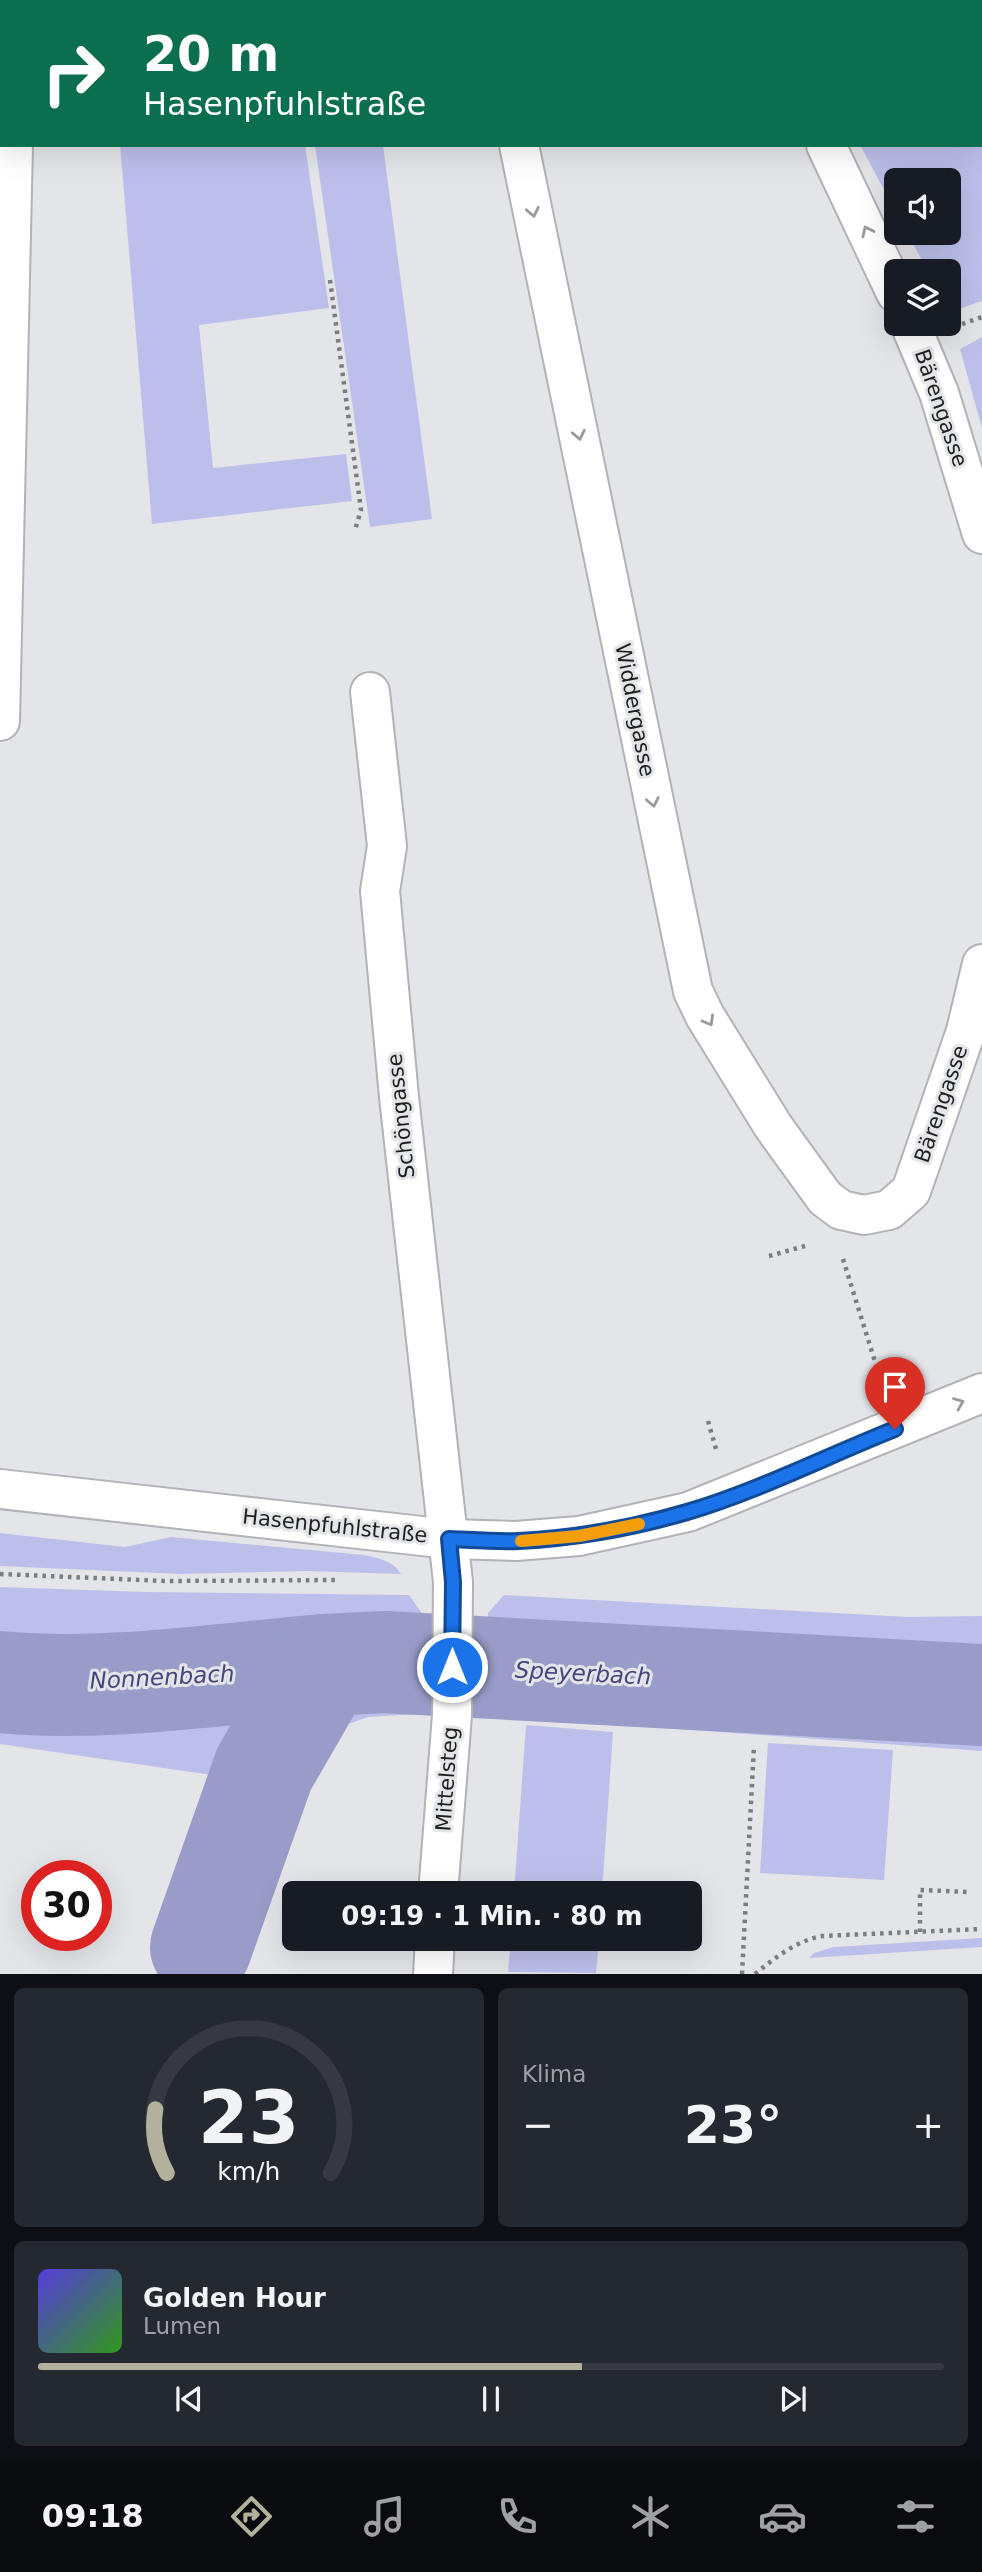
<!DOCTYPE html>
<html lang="de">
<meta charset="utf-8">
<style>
body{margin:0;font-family:"DejaVu Sans",sans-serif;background:#242831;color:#f1f3f6;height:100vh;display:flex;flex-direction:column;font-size:26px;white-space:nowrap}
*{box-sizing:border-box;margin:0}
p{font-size:23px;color:#9ea1a6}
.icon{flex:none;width:38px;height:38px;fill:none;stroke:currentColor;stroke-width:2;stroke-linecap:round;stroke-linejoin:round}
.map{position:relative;height:1974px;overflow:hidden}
.side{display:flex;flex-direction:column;gap:14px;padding:14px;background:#0d0f14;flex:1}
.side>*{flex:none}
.banner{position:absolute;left:0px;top:0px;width:984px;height:147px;box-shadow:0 7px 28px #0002;background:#0b6e4f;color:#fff;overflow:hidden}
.buttons{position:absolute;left:884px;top:168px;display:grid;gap:14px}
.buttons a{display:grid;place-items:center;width:77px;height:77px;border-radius:10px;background:#171b24;box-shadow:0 7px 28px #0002;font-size:35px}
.speed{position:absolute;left:21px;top:1860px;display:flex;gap:14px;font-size:35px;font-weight:700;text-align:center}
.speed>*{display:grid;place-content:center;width:91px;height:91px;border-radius:50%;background:#171b24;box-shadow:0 7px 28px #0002;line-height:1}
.speed .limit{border:10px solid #d22;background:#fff;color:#111}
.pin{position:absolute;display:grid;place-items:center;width:60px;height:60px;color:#fff;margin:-72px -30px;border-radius:50% 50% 50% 0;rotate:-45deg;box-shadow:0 0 7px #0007}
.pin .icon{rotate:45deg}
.me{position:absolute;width:77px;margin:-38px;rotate:0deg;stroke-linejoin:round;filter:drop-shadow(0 0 5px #0008)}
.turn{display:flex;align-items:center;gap:24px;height:147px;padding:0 28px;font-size:32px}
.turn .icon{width:91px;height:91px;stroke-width:2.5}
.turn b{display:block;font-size:49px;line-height:60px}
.big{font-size:52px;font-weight:700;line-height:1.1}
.side .widget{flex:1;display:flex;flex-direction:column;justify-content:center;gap:10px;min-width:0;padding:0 24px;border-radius:10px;background:#242831}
.side .dial{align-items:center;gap:0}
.dial svg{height:182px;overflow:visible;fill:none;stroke:#363941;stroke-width:7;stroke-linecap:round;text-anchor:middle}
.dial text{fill:#f1f3f6;stroke:none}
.song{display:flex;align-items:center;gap:21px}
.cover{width:84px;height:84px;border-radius:10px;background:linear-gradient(135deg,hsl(250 70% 55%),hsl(110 70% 35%))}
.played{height:7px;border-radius:4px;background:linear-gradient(90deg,#b3b19c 60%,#363941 60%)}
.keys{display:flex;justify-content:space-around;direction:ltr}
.heat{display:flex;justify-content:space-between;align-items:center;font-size:38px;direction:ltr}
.side .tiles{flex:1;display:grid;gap:14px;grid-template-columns:1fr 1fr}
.widget:last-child{grid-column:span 2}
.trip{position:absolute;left:282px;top:1881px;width:420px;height:70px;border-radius:10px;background:#171b24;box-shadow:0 7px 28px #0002;font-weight:700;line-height:70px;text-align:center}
.tab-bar{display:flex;height:112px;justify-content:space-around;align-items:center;background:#090b0e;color:#9ea1a6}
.tab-bar .icon{width:49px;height:49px}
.tab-bar .selected{color:#b3b19c}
.tab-bar b{font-size:32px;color:#f1f3f6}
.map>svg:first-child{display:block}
.green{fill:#bcbfea}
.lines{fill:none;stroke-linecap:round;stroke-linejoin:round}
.river{stroke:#999cc8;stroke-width:102}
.minor-casing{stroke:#b2b2b7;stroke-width:42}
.path{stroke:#7b7c7f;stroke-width:4.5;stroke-dasharray:3.5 5;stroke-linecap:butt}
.minor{stroke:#fff;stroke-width:38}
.oneway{stroke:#9a9a9b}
.route-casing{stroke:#114b97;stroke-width:18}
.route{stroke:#1a73e8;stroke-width:12}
.slow{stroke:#f59e0b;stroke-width:12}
.labels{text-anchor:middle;stroke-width:6;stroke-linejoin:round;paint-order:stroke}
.street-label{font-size:21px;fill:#1e1e20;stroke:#e4e5e9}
.water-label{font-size:23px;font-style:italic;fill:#46457e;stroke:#e4e5e9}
</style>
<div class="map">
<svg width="982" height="1974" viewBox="0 0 982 1974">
<rect width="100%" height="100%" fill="#e4e5e9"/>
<g class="green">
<path d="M 782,0 L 982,0 L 982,301 L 950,312 L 948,271 L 928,271 L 907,233 L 948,233 L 948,180 L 896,180 L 896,212 L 860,145 L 982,145 L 982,2 Z"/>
<path d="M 120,145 L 305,145 L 329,308 L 199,325 L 213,468 L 346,454 L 352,501 L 152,524 Z"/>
<path d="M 315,145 L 383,145 L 432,519 L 370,527 Z"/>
<path d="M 982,337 L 982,428 L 960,349 Z"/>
<path d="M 0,1533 L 125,1547 L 171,1537 L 364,1555 C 378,1558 394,1561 401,1574 L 307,1571 L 181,1574 L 0,1566 Z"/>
<path d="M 0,1587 L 146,1592 L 409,1595 L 421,1612 L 418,1714 L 368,1717 L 337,1728 L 309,1769 L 232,1778 L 0,1744 Z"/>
<path d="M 504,1595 L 908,1617 L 982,1616 L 982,1751 L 486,1715 L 488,1613 Z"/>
<path d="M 526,1725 L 613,1732 L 602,1893 L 514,1893 Z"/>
<path d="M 768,1743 L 893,1750 L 884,1880 L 760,1873 Z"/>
<path d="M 982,1938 L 982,1947 L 809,1958 L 814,1953 L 834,1947 Z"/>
<path d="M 511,1939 L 599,1939 L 596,1973 L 508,1972 Z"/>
</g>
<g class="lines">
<g class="river">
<path d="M 0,1682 C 107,1692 217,1674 324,1665"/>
<path d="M 201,1947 L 264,1769 L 324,1665 L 385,1662 L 982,1695"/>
</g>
<defs>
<g id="minor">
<path d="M 489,0 L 490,2"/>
<path d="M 757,0 L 758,2"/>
<path d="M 0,19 L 2,29"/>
<path d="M 519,145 L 693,991 L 705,1016 L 773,1126 L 825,1198 L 841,1210 L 864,1215 L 889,1210 L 911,1191 L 966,1031 L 982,964"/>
<path d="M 826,145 L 896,293"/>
<path d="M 910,324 L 939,393 L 982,534"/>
<path d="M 370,692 L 387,846 L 380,891 L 399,1097 L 453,1582 L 452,1715 L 438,1894"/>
<path d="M 0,721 L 13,145"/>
<path d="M 0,1489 L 449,1539 L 516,1541 L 579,1536 L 688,1512 L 982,1393"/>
<path d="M 433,1974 L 435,1939"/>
</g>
</defs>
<use href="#minor" class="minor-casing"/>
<g class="path">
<path d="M 330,280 L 361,510 L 355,530"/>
<path d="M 962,324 L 982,317"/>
<path d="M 769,1256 L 805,1246"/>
<path d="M 843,1259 L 881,1381"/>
<path d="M 708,1421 L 716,1449"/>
<path d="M 0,1574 L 165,1581 L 338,1580"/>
<path d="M 920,1932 L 920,1890 L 969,1892"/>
<path d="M 742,1974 L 754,1746"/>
<path d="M 755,1974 C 776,1957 796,1941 822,1936 L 982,1929"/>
</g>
<use href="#minor" class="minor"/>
</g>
<defs><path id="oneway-chevron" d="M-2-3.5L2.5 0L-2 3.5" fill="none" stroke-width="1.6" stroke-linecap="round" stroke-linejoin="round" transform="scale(1.75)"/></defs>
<g class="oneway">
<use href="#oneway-chevron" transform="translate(533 212) rotate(78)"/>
<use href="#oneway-chevron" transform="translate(867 231) rotate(-115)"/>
<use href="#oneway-chevron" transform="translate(579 435) rotate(78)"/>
<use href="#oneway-chevron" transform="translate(653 802) rotate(79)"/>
<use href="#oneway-chevron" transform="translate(709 1021) rotate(60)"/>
<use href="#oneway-chevron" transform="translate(959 1403) rotate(-22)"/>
</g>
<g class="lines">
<defs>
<path id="route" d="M 452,1667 L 453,1582 L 449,1539 C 472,1540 496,1542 519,1541 C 575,1538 633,1528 687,1512 C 758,1491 827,1456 895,1429"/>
</defs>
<use href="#route" class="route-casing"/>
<use href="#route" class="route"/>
<path class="slow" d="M 521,1541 L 579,1536 L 639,1524"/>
</g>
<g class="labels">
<g class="street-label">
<text transform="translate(941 408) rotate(71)" y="7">Bärengasse</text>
<text transform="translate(635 710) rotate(79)" y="7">Widdergasse</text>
<text transform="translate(941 1104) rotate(-71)" y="7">Bärengasse</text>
<text transform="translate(401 1116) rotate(-96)" y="7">Schöngasse</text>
<text transform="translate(335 1526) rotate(6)" y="7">Hasenpfuhlstraße</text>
<text transform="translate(447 1779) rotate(-86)" y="7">Mittelsteg</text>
</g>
<g class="water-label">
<text transform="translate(583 1673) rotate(3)" y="8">Speyerbach</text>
<text transform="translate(162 1677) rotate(-3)" y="8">Nonnenbach</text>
</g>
</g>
</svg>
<div class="buttons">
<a><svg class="icon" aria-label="sound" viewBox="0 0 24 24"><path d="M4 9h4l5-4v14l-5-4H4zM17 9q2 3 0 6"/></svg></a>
<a><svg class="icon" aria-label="layers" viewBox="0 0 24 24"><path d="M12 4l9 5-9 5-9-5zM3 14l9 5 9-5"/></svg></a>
</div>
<div class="speed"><div class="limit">30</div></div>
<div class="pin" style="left:895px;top:1429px;background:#d93025"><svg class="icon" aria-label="arrive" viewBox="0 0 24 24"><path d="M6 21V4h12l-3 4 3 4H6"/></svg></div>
<svg class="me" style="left:452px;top:1667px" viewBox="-20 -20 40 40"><circle r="17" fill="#1a73e8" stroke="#fff" stroke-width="3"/><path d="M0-11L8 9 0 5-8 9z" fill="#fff"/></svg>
<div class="trip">09:19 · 1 Min. · 80 m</div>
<div class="banner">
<div class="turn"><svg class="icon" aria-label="right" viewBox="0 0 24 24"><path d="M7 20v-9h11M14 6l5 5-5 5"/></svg><div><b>20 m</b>Hasenpfuhlstraße</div></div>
</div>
</div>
<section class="side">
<div class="tiles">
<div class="widget dial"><svg viewBox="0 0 100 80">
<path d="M14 69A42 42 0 1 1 86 69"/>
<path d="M14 69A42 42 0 0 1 9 41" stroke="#b3b19c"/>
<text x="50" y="56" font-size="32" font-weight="700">23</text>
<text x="50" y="72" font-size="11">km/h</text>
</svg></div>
<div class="widget"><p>Klima</p>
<div class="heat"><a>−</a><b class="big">23°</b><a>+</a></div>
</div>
<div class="widget">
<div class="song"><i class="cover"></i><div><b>Golden Hour</b><p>Lumen</p></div></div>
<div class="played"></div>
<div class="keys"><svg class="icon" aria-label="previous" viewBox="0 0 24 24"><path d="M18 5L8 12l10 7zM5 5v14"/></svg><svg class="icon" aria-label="pause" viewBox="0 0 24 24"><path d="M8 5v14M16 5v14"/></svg><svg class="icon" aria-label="next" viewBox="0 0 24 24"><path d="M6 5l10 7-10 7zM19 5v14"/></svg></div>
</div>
</div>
</section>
<nav class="tab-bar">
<b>09:18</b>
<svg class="icon selected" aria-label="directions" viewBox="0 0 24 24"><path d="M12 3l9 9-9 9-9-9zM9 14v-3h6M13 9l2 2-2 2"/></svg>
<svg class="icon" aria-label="music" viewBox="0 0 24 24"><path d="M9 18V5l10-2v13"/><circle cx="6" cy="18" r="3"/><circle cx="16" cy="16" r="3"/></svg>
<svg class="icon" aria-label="phone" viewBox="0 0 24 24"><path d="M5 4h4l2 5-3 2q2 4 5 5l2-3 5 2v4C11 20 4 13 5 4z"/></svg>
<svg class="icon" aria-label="climate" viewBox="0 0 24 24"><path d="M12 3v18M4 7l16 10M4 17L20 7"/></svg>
<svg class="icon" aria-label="car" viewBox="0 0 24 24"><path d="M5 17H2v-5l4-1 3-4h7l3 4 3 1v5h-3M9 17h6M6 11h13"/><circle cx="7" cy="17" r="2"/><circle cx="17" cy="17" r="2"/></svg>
<svg class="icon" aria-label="filters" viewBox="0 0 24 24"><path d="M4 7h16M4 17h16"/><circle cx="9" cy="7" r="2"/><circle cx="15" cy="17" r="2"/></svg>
</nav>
